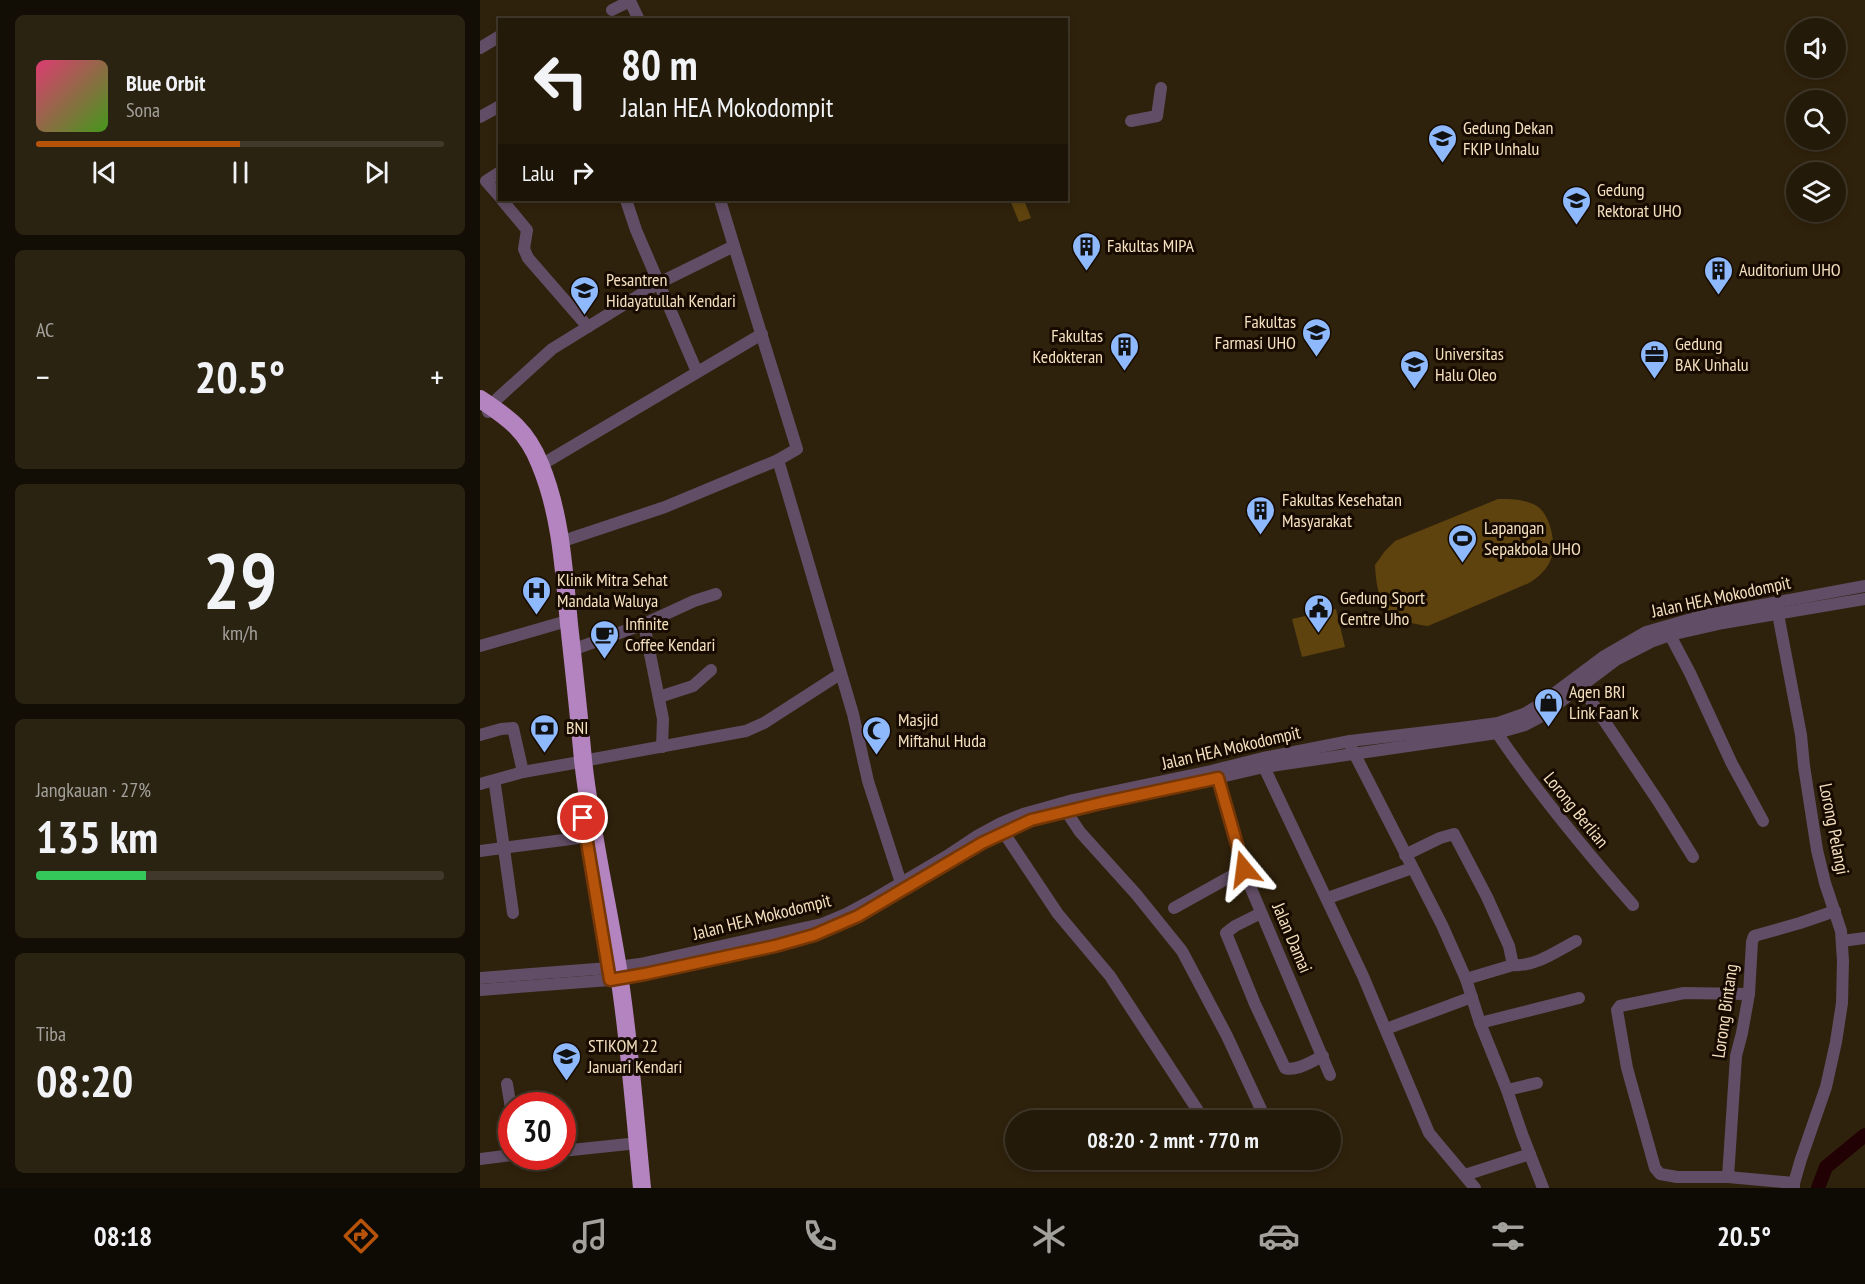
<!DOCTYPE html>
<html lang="id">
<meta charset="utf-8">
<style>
body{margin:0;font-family:"PT Sans Narrow",sans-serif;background:#2b2312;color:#f1f3f6;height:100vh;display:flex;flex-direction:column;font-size:22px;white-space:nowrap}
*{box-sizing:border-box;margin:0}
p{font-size:20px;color:#a3a19c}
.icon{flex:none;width:33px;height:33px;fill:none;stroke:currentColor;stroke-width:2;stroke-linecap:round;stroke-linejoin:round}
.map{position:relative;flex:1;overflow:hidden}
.panel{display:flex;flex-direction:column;gap:15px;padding:15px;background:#130e05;width:480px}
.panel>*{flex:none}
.guide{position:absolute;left:18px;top:18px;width:570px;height:183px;border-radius:0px;box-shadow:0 3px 9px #0003,0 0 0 2px #40382a;background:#231a09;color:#f1f3f6;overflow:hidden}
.buttons{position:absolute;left:1306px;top:18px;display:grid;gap:12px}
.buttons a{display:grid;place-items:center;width:60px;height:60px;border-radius:50%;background:#231a09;box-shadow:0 3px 9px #0003,0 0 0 2px #40382a;font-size:30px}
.speed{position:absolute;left:18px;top:1092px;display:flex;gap:12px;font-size:30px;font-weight:700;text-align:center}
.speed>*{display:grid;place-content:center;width:78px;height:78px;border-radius:50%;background:#231a09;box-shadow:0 3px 9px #0003,0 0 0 2px #40382a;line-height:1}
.speed .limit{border:9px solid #d22;background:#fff;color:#111}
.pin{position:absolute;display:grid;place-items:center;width:51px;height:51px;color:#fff;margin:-26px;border:3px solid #fff;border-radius:50%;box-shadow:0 2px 6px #0007}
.me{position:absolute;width:66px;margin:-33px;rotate:344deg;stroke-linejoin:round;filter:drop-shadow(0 0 4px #0008)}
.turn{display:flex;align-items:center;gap:21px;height:126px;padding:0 24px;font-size:27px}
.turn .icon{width:78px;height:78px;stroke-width:2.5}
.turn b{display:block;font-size:42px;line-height:51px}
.then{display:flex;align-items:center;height:57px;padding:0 24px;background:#0003;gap:12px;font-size:22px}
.big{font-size:45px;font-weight:700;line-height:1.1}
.panel .card{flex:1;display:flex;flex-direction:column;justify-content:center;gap:9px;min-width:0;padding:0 21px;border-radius:9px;background:#2b2312}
.panel .dial{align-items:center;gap:0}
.dial b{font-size:78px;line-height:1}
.song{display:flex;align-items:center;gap:18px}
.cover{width:72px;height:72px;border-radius:9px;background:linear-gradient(135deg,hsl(340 70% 55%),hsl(100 70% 35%))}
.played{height:6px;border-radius:3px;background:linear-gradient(90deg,#b45309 50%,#40382a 50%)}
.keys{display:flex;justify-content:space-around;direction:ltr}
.heat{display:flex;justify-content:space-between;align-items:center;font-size:33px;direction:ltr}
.charge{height:9px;border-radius:4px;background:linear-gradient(90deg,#34c759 27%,#40382a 0)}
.trip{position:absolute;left:525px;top:1110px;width:336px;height:60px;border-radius:30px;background:#231a09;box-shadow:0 3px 9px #0003,0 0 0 2px #40382a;font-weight:700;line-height:60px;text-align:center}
.tabs{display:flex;height:96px;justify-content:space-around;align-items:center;background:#0e0a04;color:#a3a19c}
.tabs .icon{width:42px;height:42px}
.tabs .on{color:#b45309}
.tabs b{font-size:27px;color:#f1f3f6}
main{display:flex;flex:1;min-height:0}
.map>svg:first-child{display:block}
.park{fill:#5e430f}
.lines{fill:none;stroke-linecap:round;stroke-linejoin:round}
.river{stroke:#220104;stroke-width:14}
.minor{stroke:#614d65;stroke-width:12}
.highway{stroke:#b384bf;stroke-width:18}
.route-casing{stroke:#753606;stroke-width:15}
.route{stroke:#b45309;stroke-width:10}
.labels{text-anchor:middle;stroke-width:6;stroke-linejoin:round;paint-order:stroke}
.poi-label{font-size:18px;fill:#f5e0bf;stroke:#170b00;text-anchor:start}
.street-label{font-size:18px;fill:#f5e0bf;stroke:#170b00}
</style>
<main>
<section class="panel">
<div class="card">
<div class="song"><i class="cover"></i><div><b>Blue Orbit</b><p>Sona</p></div></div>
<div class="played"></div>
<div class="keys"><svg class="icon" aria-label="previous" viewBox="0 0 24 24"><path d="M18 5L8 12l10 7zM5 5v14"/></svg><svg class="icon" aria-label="pause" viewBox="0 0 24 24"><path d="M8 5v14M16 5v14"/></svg><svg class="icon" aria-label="next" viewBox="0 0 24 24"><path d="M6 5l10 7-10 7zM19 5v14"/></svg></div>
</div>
<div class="card"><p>AC</p>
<div class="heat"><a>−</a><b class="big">20.5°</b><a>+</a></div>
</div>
<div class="card dial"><b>29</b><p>km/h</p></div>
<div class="card"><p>Jangkauan · 27%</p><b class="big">135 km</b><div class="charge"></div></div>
<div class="card"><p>Tiba</p><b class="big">08:20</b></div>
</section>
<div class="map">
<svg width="1385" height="1188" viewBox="0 0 1385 1188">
<rect width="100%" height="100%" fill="#2f220c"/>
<g class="park">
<path d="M 530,200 L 544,200 L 551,218 L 539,222 Z"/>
<path d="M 1018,499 C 1031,499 1044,499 1055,505 C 1070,512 1077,544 1071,559 C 1067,569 1059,577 1049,583 L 948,626 C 907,621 897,605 895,565 L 905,551 L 915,541 Z"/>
<path d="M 856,609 L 865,647 L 822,657 L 812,619 Z"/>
</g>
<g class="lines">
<path class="river" d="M 1338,1188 L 1346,1167 L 1385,1135"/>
<g class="minor">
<path d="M 132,10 L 150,1 L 159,20"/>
<path d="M 0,48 L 20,36"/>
<path d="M 0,117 L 20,106"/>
<path d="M 651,121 L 677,116 L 681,88"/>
<path d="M 20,172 L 6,181 L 20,197"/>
<path d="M 22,200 L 47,230 L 44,249 L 48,258 L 108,327"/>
<path d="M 146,200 L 156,230 L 217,372"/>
<path d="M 8,412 L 17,399 L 72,349 L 179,283 L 254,246 L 240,200"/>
<path d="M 298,460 L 373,714 L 388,781 L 421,883"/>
<path d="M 61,465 L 282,334"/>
<path d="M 80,542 L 185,507 L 298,460 L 317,449 L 254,246"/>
<path d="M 1298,614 L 1321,735 L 1324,766 L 1337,850 L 1345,883 L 1361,931 L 1363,961 L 1362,1003 L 1356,1042 L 1346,1087 L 1321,1159 L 1314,1183 L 1314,1188"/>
<path d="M 164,624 L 214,601 L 236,594"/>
<path d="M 1190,635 L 1210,673 L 1252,764 L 1283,821"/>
<path d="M 0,646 L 80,623"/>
<path d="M 92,650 L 164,624 L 183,719 L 182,747"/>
<path d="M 1097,680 L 1180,804 L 1213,857"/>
<path d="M 179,697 L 213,686 L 231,670"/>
<path d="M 1017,733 C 1059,795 1104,849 1153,905"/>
<path d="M 0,735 L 21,729 L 33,728 L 43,772"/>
<path d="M 871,747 L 962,925 L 986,979 L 1000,1023 L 1027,1090 L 1042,1134 L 1063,1188"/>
<path d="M 103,761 L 266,731 L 284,723 L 360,674"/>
<path d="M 784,767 L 883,976 L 949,1133 L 995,1188"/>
<path d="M 738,778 L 770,886 L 850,1075"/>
<path d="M 0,784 L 43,772 L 94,763"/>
<path d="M 15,785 L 33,913"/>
<path d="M 702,786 L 784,767 L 1017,733 L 1045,725 L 1060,717 L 1136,660 L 1173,641 L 1190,635 L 1243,623 L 1385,599"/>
<path d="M 586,811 L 600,832 L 656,894 L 702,951 L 747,1036 L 785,1118"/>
<path d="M 524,833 L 578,914 L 630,976 L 724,1120"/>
<path d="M 0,851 L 106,837"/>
<path d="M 483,855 L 502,843 L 551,820 L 664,794"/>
<path d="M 925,855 L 960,838 L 974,834 L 1007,897 L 1029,946 L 1033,965 L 986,979"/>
<path d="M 848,898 L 932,868"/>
<path d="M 694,908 L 764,869"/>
<path d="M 781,913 L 755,926 L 746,933 L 775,1004 L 805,1068 C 816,1072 832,1061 843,1056"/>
<path d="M 1362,941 L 1385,938"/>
<path d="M 1033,965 C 1055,967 1077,951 1096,941"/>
<path d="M 0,978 L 129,968 L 160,964 L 342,924 L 366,914 L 394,899 L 467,856 L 497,836 L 521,823 L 543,814 L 593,800 L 731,771 L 783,758 L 870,741 L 981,728 L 1018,723 L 1044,714 L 1056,707 L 1123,657 L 1166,632 L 1222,616 L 1385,586"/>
<path d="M 0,990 L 130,980 L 165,974 L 295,946 L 334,935 L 350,928"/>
<path d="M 1269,994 L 1204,993 L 1140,1006 L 1137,1010 L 1147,1068 L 1175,1168 L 1180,1174 L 1197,1177 L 1248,1177 L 1314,1183"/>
<path d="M 1000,1023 L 1099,998"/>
<path d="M 906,1029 L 992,997"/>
<path d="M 27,1084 L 32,1114"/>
<path d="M 1027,1090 L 1057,1083"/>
<path d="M 82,1151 L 158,1143"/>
<path d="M 0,1159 L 32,1155"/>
<path d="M 985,1175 L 1050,1154"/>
<path d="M 1248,1177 L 1256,1056 L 1262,1033 L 1269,994 L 1272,942 L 1274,936 L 1320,923 L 1355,911"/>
</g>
<path class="highway" d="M 0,399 C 29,418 47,431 60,464 C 81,514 84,571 89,624 C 94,670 99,715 103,760 C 111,833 128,904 139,975 C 150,1046 155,1117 162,1188"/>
</g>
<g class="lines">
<defs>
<path id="route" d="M 103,818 L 130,980 L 165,974 L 295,946 L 334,935 L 378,916 L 502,843 L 551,820 L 621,803 L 738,778 L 764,869"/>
</defs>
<use href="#route" class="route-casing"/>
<use href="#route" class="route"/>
</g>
<defs>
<symbol id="university-pin" viewBox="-11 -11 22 30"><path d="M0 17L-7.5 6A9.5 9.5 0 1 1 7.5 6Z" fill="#8eb9fd" stroke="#170b00"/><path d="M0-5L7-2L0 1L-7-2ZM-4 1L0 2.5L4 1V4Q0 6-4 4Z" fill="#111"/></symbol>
<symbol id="building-pin" viewBox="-11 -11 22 30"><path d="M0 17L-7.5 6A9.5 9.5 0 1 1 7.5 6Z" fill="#8eb9fd" stroke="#170b00"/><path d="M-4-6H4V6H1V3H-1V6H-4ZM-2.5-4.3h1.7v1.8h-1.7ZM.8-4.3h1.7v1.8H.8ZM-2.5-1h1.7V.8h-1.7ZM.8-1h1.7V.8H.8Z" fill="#111"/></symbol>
<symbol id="school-pin" viewBox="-11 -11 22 30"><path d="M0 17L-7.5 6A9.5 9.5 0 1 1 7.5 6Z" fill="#8eb9fd" stroke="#170b00"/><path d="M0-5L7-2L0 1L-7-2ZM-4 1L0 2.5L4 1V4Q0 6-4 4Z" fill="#111"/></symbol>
<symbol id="office-pin" viewBox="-11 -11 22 30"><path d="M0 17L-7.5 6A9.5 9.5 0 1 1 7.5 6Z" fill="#8eb9fd" stroke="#170b00"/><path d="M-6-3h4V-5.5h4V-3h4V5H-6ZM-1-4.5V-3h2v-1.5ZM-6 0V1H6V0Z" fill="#111"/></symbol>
<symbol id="stadium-pin" viewBox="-11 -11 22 30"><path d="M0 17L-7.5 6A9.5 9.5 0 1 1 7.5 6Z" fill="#8eb9fd" stroke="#170b00"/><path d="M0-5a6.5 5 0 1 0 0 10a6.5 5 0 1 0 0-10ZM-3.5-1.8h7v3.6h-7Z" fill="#111"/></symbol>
<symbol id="hospital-pin" viewBox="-11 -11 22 30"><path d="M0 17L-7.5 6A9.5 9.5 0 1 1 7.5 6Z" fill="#8eb9fd" stroke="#170b00"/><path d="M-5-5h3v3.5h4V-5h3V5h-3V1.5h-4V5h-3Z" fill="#111"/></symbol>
<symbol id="civic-pin" viewBox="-11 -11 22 30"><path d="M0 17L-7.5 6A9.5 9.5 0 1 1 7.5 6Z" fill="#8eb9fd" stroke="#170b00"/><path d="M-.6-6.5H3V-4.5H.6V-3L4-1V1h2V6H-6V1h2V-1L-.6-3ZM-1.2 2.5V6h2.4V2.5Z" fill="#111"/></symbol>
<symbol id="cafe-pin" viewBox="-11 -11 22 30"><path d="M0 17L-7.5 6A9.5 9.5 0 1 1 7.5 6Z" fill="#8eb9fd" stroke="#170b00"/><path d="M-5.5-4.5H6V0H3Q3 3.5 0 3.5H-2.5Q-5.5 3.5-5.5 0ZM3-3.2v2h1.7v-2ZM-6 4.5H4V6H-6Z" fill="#111"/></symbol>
<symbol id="shop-pin" viewBox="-11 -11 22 30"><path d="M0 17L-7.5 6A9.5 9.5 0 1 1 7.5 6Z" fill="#8eb9fd" stroke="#170b00"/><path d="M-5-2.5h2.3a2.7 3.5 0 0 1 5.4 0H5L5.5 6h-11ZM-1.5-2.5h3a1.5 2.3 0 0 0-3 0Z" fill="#111"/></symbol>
<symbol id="bank-pin" viewBox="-11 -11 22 30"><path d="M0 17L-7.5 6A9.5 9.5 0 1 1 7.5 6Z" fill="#8eb9fd" stroke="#170b00"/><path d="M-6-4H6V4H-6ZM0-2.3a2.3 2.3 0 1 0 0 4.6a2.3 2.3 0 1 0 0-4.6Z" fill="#111"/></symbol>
<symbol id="mosque-pin" viewBox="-11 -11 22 30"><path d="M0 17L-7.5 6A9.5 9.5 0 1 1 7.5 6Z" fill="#8eb9fd" stroke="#170b00"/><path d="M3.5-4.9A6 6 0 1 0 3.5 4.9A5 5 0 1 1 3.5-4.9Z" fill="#111"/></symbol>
</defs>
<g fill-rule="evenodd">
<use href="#university-pin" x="946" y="122" width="33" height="45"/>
<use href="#university-pin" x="1080" y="184" width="33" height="45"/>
<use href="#building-pin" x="590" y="230" width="33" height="45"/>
<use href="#building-pin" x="1222" y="254" width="33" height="45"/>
<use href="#school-pin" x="88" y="274" width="33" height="45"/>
<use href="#university-pin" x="820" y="316" width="33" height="45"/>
<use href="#building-pin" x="628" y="330" width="33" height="45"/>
<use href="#office-pin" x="1158" y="338" width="33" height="45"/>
<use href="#university-pin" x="918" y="348" width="33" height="45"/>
<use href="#building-pin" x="764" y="494" width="33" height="45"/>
<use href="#stadium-pin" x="966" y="522" width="33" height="45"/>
<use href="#hospital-pin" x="40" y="574" width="33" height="45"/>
<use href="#civic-pin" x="822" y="592" width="33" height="45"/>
<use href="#cafe-pin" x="108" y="618" width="33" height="45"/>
<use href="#shop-pin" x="1052" y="686" width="33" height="45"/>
<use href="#bank-pin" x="48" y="712" width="33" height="45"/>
<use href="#mosque-pin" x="380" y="714" width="33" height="45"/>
<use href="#university-pin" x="70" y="1040" width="33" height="45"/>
</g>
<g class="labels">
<g class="poi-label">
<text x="983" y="134">Gedung Dekan<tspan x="983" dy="21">FKIP Unhalu</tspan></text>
<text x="1117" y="196">Gedung<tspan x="1117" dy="21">Rektorat UHO</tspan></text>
<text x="627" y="252">Fakultas MIPA</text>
<text x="1259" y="276">Auditorium UHO</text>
<text x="126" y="286">Pesantren<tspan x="126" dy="21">Hidayatullah Kendari</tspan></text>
<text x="816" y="328" text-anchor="end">Fakultas<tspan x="816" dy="21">Farmasi UHO</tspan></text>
<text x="623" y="342" text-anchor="end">Fakultas<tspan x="623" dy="21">Kedokteran</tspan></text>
<text x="1195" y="350">Gedung<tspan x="1195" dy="21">BAK Unhalu</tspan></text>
<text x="955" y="360">Universitas<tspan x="955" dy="21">Halu Oleo</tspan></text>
<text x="802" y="506">Fakultas Kesehatan<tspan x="802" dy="21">Masyarakat</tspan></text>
<text x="1004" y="534">Lapangan<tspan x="1004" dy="21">Sepakbola UHO</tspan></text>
<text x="77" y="586">Klinik Mitra Sehat<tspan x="77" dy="21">Mandala Waluya</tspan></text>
<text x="860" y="604">Gedung Sport<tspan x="860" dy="21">Centre Uho</tspan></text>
<text x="145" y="630">Infinite<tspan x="145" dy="21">Coffee Kendari</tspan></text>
<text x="1089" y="698">Agen BRI<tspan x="1089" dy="21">Link Faan'k</tspan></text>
<text x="418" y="726">Masjid<tspan x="418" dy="21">Miftahul Huda</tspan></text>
<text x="86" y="734">BNI</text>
<text x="108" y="1052">STIKOM 22<tspan x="108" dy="21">Januari Kendari</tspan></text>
</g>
<g class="street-label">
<text transform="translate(1241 597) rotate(-12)" y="6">Jalan HEA Mokodompit</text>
<text transform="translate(751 748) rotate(-13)" y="6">Jalan HEA Mokodompit</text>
<text transform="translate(1096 810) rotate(51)" y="6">Lorong Berlian</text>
<text transform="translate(1354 829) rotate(79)" y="6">Lorong Pelangi</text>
<text transform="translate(282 917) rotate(-14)" y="6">Jalan HEA Mokodompit</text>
<text transform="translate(812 938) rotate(67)" y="6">Jalan Damai</text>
<text transform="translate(1245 1011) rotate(-82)" y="6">Lorong Bintang</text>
</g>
</g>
</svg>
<div class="buttons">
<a><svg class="icon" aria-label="sound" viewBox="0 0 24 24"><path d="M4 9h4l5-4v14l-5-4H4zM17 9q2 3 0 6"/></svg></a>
<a><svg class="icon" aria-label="search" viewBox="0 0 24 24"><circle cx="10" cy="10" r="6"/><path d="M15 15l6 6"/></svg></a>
<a><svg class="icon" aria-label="layers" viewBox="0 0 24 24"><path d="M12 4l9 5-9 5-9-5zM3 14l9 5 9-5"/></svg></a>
</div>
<div class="speed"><div class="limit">30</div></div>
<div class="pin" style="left:103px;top:818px;background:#d93025"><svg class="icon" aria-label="arrive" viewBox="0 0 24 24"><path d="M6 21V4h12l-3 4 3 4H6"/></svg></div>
<svg class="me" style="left:764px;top:869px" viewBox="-20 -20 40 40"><path d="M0-17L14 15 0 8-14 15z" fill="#b45309" stroke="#fff" stroke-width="4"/></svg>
<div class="trip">08:20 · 2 mnt · 770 m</div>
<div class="guide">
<div class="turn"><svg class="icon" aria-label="left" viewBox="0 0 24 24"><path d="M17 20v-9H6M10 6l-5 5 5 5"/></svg><div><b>80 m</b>Jalan HEA Mokodompit</div></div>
<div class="then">Lalu<svg class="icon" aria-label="right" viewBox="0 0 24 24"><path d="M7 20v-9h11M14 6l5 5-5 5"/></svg></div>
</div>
</div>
</main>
<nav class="tabs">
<b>08:18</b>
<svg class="icon on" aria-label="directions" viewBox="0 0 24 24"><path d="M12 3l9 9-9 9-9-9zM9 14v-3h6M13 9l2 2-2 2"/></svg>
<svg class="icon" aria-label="music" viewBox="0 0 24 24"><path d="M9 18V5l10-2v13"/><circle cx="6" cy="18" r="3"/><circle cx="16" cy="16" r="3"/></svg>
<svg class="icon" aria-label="phone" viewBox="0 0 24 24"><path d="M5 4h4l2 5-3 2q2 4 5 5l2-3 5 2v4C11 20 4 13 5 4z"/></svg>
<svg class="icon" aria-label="climate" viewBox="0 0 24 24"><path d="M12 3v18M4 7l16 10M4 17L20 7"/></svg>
<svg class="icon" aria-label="car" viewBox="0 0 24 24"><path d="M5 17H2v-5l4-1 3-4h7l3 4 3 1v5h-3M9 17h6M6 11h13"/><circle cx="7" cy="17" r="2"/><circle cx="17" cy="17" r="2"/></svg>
<svg class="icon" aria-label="filters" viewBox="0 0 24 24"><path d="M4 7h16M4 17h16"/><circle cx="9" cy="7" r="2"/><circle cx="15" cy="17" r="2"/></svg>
<b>20.5°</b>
</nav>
